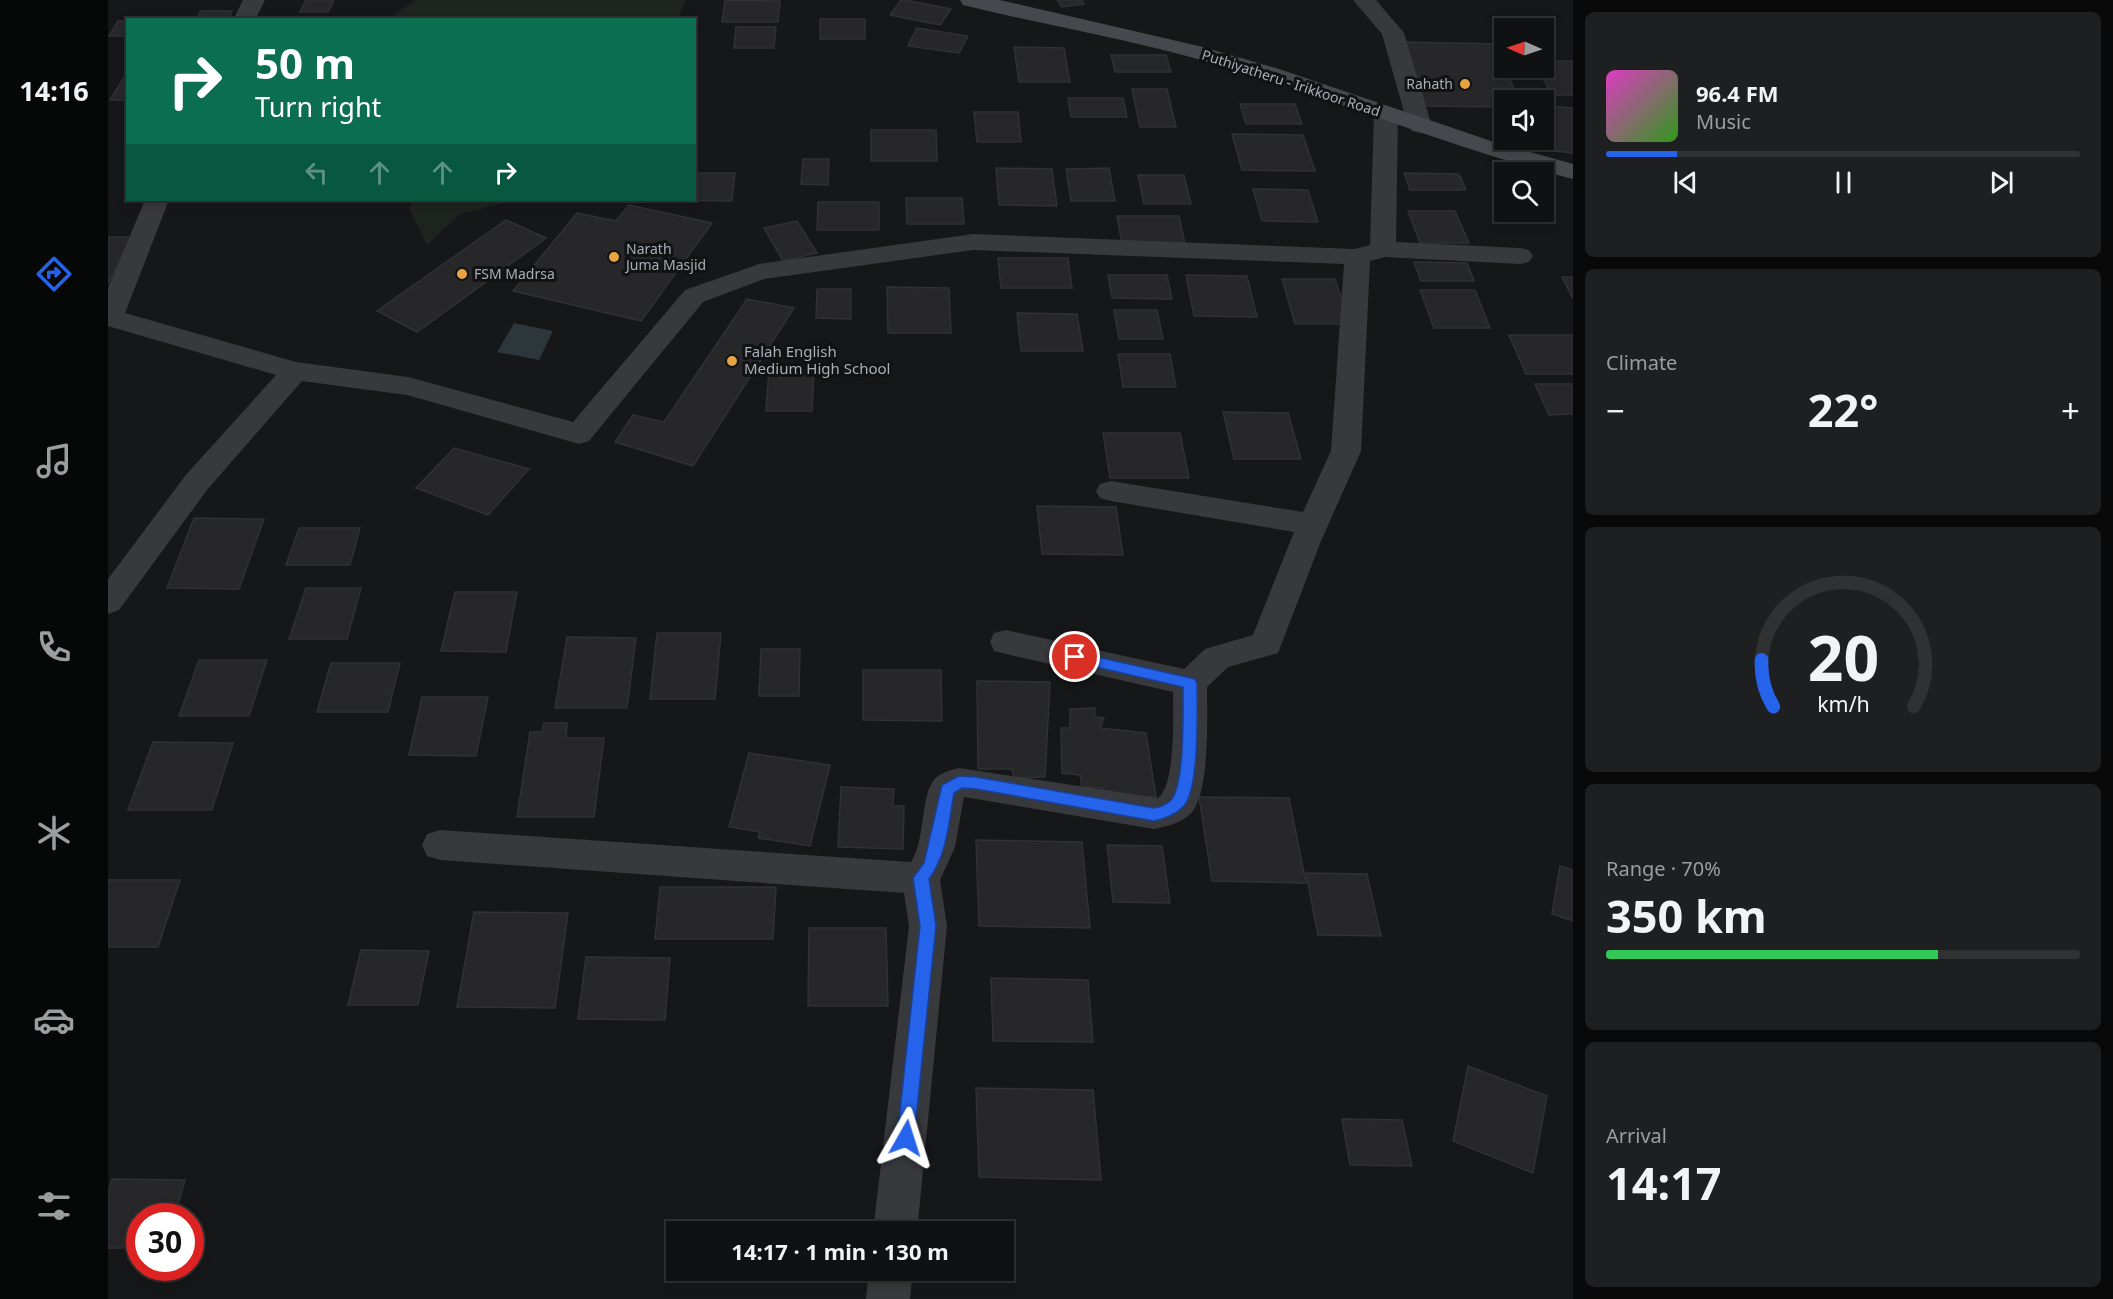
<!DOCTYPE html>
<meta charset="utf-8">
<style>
body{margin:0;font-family:"Noto Sans",sans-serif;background:#1e1f20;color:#f1f3f6;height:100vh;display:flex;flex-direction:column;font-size:22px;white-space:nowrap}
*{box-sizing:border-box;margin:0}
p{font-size:20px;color:#9c9d9f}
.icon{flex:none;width:33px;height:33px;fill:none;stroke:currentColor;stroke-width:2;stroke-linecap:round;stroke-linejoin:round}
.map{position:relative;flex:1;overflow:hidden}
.side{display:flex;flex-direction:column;gap:12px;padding:12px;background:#09090a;width:540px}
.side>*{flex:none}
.guide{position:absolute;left:18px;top:18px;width:570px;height:183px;border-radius:0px;box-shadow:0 3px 9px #0003,0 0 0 2px #303132;background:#0b6e4f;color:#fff;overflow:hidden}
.needle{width:39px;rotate:272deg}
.buttons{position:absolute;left:1386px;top:18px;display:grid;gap:12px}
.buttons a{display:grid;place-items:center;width:60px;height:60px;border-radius:0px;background:#101112;box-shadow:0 3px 9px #0003,0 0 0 2px #303132;font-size:30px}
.speed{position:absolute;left:18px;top:1203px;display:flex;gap:12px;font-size:30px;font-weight:700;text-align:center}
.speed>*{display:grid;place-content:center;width:78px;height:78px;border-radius:50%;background:#101112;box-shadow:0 3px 9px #0003,0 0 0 2px #303132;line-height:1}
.speed .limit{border:9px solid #d22;background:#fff;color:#111}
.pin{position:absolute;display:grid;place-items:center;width:51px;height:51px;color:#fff;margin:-26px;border:3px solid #fff;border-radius:50%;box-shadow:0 2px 6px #0007}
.me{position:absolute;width:66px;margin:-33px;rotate:6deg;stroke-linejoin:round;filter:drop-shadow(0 0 4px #0008)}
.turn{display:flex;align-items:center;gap:21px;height:126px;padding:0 30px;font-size:27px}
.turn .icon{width:78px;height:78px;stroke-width:2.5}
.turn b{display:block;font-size:42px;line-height:51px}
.lanes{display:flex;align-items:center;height:57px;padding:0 30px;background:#0003;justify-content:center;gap:30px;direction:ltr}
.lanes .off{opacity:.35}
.big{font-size:45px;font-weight:700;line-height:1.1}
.side .card{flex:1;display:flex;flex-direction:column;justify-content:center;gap:9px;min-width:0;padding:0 21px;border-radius:9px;background:#1e1f20}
.side .dial{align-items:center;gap:0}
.dial svg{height:156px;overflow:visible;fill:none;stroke:#303132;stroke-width:7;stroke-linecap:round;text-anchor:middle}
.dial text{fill:#f1f3f6;stroke:none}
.song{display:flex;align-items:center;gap:18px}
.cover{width:72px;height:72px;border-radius:9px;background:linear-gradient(135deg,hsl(310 70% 55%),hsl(110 70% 35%))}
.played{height:6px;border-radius:3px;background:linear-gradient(90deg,#2563eb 15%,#303132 15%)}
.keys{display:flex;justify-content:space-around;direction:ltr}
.heat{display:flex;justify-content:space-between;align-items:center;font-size:33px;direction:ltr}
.charge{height:9px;border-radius:4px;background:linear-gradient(90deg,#34c759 70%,#303132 0)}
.trip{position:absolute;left:558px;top:1221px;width:348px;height:60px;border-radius:0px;background:#101112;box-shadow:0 3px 9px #0003,0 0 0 2px #303132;font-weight:700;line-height:60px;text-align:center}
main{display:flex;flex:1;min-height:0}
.tab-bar{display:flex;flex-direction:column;width:108px;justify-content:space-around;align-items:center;background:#060707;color:#9c9d9f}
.tab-bar .icon{width:42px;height:42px}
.tab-bar .on{color:#2563eb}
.tab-bar b{font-size:27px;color:#f1f3f6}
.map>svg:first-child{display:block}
.green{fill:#1d231d}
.water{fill:#2d363b}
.building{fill:#272729;stroke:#313134;stroke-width:1.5}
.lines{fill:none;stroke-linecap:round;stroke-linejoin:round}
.minor{fill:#38393d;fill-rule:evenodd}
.secondary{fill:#46484d;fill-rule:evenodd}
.route{fill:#2563eb;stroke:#184099;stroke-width:1.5}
.poi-dot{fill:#e6a341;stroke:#111213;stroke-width:2}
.labels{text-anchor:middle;stroke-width:6;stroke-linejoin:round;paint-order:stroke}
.far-street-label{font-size:14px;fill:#a9afb7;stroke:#111213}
.far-poi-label{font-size:14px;fill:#a9afb7;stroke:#111213;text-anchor:start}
.poi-label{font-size:15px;fill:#a9afb7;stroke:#111213;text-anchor:start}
</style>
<main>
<nav class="tab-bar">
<b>14:16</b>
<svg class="icon on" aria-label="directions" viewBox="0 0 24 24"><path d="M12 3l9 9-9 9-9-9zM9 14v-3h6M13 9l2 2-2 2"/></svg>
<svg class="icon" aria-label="music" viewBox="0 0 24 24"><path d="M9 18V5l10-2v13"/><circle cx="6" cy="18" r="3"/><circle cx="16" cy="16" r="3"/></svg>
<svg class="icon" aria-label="phone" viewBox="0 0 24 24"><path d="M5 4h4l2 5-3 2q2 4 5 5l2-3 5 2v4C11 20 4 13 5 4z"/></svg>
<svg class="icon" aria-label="climate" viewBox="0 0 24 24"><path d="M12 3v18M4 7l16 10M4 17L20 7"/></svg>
<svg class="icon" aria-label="car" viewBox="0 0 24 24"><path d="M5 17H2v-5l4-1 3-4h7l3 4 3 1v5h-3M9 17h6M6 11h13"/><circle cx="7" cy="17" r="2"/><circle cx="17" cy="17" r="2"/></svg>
<svg class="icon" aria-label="filters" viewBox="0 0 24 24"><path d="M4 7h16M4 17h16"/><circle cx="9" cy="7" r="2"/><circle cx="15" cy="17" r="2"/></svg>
</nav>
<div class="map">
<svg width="1465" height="1299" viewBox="0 0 1465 1299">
<rect width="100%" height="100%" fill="#161718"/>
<g class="green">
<path d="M 307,0 L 577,0 L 571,19 L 280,19 Z"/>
<path d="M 306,200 L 408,200 L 352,214 L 319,245 L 301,208 Z"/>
</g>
<path class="water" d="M 406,323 L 445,331 L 431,360 L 389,352 Z"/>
<g class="building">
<path d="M 198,0 L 226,0 L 220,12 L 192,12 Z"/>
<path d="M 617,0 L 672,1 L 670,22 L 614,22 Z"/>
<path d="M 793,0 L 797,0 L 843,9 L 832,25 L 782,15 Z"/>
<path d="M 949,0 L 973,0 L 976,4 L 954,7 Z"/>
<path d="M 93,11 L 124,11 L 120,20 L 88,20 Z"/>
<rect x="712" y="19" width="45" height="20"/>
<path d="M 10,21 L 20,21 L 20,36 L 1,36 Z"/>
<path d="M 628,27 L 668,27 L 666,48 L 626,48 Z"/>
<path d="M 809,28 L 860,36 L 851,53 L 800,46 Z"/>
<path d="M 1293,42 L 1389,44 L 1410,100 L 1396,100 L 1396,107 L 1318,106 Z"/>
<path d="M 906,47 L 956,48 L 962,82 L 911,82 Z"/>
<path d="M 1003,55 L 1058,55 L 1063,72 L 1007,72 Z"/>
<path d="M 1436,61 L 1465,61 L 1465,95 L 1444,95 L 1429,68 L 1436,68 Z"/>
<path d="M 18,74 L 20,100 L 2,100 Z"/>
<path d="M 1024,89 L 1059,89 L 1068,127 L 1032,127 Z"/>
<path d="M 960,98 L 1015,98 L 1019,117 L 963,117 Z"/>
<path d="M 1132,104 L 1187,104 L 1194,124 L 1138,124 Z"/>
<path d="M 1440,106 L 1465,108 L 1465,153 L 1447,151 Z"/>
<path d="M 866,112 L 910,112 L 913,142 L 869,142 Z"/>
<path d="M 763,130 L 828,130 L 829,161 L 763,161 Z"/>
<path d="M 1124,134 L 1195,135 L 1207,171 L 1134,170 Z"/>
<path d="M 695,159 L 721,159 L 720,185 L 693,184 Z"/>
<path d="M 888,168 L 944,169 L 949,206 L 891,205 Z"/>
<path d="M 1001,168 L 1007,201 L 963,201 L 958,169 Z"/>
<path d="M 586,173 L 627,173 L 624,201 L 560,200 L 586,200 Z"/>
<path d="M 1296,173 L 1351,174 L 1358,190 L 1302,190 Z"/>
<path d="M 1030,175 L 1076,175 L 1083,204 L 1036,204 Z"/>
<path d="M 1145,189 L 1200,190 L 1210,222 L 1154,221 Z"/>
<path d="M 798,198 L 854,198 L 856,224 L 799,224 Z"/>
<path d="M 710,202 L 771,202 L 771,230 L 709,230 Z"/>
<path d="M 521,205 L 604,223 L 533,321 L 405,291 L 469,213 L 508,221 Z"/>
<path d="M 1300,211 L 1347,211 L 1361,243 L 1312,243 Z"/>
<path d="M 1009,216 L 1071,216 L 1077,244 L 1014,244 Z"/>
<path d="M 398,220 L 438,238 L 309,332 L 269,311 Z"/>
<path d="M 689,221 L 709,253 L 675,261 L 656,228 Z"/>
<path d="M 0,237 L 24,237 L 0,284 Z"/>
<path d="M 890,258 L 960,258 L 964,288 L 893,288 Z"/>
<path d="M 1306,262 L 1359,263 L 1366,281 L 1313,281 Z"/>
<path d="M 1000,275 L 1059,275 L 1064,299 L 1004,298 Z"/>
<path d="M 1078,275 L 1139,276 L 1149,317 L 1086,316 Z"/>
<path d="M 1454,277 L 1465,277 L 1465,299 Z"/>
<path d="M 1174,279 L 1227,279 L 1242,324 L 1187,324 Z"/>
<path d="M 779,287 L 841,288 L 843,333 L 780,333 Z"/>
<path d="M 709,289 L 743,289 L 743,319 L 708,318 Z"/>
<path d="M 1312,290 L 1367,290 L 1382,328 L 1326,328 Z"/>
<path d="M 639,299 L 686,308 L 585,466 L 507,442 L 525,415 L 556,422 Z"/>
<path d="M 1006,310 L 1049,310 L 1055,339 L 1011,339 Z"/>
<path d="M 909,313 L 969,314 L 975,351 L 913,351 Z"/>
<path d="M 1401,335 L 1465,335 L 1465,374 L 1418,374 Z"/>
<path d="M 1010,354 L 1062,354 L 1068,387 L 1015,387 Z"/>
<path d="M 661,370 L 706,371 L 704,411 L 658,411 Z"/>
<path d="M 1427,384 L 1465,384 L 1465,414 L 1441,415 Z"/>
<path d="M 1115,412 L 1180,413 L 1193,459 L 1126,459 Z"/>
<path d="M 995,433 L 1072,433 L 1081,478 L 1002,478 Z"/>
<path d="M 346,448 L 421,469 L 380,515 L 308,488 Z"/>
<path d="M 929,506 L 1008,507 L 1015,555 L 934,554 Z"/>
<path d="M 86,518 L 156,519 L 131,589 L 59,588 Z"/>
<path d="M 191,528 L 252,528 L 242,565 L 178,565 Z"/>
<path d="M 198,588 L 253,588 L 239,639 L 181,639 Z"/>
<path d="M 347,592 L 409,592 L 398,652 L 333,651 Z"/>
<path d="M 549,633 L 613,633 L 607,699 L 542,699 Z"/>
<path d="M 459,637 L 528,638 L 519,708 L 447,708 Z"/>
<path d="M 653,649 L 692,649 L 691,696 L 651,696 Z"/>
<path d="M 91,660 L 159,660 L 141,716 L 71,716 Z"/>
<path d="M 223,663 L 292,663 L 280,712 L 209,712 Z"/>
<path d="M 755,670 L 833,670 L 834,721 L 755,720 Z"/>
<path d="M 869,681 L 942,682 L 937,777 L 906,778 L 904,769 L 870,769 Z"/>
<path d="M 314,697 L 380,697 L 368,756 L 301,755 Z"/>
<path d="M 987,708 L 987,717 L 996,718 L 992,728 L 1038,733 L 1048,797 L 995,797 L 994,788 L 974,787 L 972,775 L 954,773 L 953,728 L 962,728 L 962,709 Z"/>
<path d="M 436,723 L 459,723 L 458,738 L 496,738 L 486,817 L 409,817 L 422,732 L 434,732 Z"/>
<path d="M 45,742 L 125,743 L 104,810 L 20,810 Z"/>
<path d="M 641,753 L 722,765 L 702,846 L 650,838 L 652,832 L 621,827 Z"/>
<path d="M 733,787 L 786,789 L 785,806 L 796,806 L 795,849 L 730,847 Z"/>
<path d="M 1091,797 L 1181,798 L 1198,883 L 1104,881 Z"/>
<path d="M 868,840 L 974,842 L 982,928 L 871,926 Z"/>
<path d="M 999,845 L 1054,846 L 1062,903 L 1005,902 Z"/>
<path d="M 1452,866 L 1465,870 L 1465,921 L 1444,914 Z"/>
<path d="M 1198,873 L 1259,874 L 1273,936 L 1210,935 Z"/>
<path d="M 0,880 L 72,880 L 50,947 L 0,947 Z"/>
<path d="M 552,887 L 668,887 L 665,939 L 547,939 Z"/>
<path d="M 366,912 L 460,913 L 447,1008 L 349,1007 Z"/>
<path d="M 701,928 L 778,928 L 780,1006 L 700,1006 Z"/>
<path d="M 253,950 L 321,951 L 310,1005 L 240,1005 Z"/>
<path d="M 478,957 L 562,958 L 557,1020 L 470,1019 Z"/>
<path d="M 883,978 L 980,980 L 985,1042 L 885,1041 Z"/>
<path d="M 1360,1066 L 1439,1096 L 1425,1173 L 1345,1141 Z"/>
<path d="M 868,1088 L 985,1090 L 993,1180 L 871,1177 Z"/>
<path d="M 1234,1119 L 1294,1120 L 1304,1166 L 1242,1165 Z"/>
<path d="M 4,1179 L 77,1180 L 67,1216 L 32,1216 L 32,1248 L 0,1248 L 0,1193 Z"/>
</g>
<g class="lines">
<g class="minor">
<path d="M 135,0 L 157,0 L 147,20 L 125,20 Z"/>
<path d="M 1245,0 L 1268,0 L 1296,33 L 1324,126 L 1320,131 L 1312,133 L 1304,131 L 1300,126 L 1274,34 Z"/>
<path d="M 1278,107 L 1286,109 L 1290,114 L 1288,242 L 1412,248 L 1421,250 L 1425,256 L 1421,262 L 1412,264 L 1277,257 L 1262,261 L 1253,451 L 1213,541 L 1170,653 L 1120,667 L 1099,687 C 1099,716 1102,791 1084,812 C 1074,823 1060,826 1046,829 L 856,797 L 847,847 L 832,880 L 839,926 L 809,1232 L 765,1232 L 801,926 L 796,893 L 332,860 L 319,856 L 314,845 L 319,834 L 332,830 L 803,862 C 818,839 812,797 826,780 C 831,773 843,770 851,768 L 1050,798 C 1068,784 1065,716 1065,692 L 898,654 L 886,651 L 882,642 L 886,633 L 898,630 L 1076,669 L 1097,649 L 1145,635 L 1186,532 L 1003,501 L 992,498 L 988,491 L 992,484 L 1003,481 L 1195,512 L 1223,451 L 1236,264 L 865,250 L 656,279 L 595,302 L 481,441 L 471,444 L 299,395 L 194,381 L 99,490 L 11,610 L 0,614 L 0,579 L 77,476 L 168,375 L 0,326 L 0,288 L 37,200 L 61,200 L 17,313 L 188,362 L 300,377 L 465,422 L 577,290 L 651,264 L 865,234 L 1247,249 L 1262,245 L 1266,114 L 1270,109 Z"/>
<path d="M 761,1270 L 805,1270 L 802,1299 L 758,1299 Z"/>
</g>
<path class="secondary" d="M 852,0 L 892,0 L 1095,47 L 1171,69 L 1386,142 L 1465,164 L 1465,179 C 1345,149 1230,100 1111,65 C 1027,40 941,26 855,5 Z"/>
</g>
<path class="route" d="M 967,652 L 1087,679 L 1089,683 C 1089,707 1092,790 1075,807 C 1067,815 1057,818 1046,821 L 868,789 L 854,788 L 846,793 C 841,821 839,855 821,879 L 828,926 L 806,1138 L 804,1143 L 798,1146 L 791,1143 L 789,1138 L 812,926 L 805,878 L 816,863 L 834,785 L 851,776 L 868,777 L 1046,808 C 1053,807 1058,805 1063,800 C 1077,785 1075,709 1075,687 L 962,661 L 960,657 L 962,654 Z"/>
<g class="poi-dot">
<circle cx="1357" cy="84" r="6"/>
<circle cx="506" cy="257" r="6"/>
<circle cx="354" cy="274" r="6"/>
<circle cx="624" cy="361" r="6"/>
</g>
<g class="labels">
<g class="far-street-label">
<text transform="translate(1183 83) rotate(18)" y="5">Puthiyatheru - Irikkoor Road</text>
</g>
<g class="far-poi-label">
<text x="1345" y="89" text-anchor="end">Rahath</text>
<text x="518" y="254">Narath<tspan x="518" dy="16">Juma Masjid</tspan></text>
<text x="366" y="279">FSM Madrsa</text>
</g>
<g class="poi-label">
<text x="636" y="357">Falah English<tspan x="636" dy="17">Medium High School</tspan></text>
</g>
</g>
</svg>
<div class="buttons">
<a><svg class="needle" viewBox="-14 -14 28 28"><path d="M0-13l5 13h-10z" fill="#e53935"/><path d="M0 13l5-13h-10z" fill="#9c9d9f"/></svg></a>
<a><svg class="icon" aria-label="sound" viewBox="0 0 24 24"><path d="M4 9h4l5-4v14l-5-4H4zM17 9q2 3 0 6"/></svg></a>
<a><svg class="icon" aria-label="search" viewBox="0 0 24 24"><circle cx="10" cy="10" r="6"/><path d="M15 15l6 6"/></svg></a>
</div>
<div class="speed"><div class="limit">30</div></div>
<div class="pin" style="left:967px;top:657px;background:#d93025"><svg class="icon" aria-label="arrive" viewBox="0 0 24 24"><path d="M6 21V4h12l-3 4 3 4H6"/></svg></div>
<svg class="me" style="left:798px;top:1138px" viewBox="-20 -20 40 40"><path d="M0-17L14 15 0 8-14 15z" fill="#2563eb" stroke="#fff" stroke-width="4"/></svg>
<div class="trip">14:17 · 1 min · 130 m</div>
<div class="guide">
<div class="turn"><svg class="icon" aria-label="right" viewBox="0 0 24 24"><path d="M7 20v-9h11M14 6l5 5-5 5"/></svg><div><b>50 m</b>Turn right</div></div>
<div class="lanes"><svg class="icon off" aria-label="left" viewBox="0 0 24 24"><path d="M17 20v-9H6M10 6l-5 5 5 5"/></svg><svg class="icon off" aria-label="ahead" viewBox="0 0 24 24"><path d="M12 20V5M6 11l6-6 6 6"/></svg><svg class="icon off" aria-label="ahead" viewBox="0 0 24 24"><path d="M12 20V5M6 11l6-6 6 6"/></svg><svg class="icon" aria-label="right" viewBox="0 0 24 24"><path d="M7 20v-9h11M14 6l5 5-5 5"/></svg></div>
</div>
</div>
<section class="side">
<div class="card">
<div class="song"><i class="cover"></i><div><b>96.4 FM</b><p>Music</p></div></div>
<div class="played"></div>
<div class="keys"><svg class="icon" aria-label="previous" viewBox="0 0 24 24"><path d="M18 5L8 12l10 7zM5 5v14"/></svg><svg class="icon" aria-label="pause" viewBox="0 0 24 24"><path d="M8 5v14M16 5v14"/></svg><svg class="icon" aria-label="next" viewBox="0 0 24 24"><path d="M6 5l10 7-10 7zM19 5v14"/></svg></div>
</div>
<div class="card"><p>Climate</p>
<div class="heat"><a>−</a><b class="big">22°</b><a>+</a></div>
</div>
<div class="card dial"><svg viewBox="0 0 100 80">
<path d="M14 69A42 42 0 1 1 86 69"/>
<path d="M14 69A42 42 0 0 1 8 45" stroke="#2563eb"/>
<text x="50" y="56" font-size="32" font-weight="700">20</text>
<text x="50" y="72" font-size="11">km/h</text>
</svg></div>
<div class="card"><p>Range · 70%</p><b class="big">350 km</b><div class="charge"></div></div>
<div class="card"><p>Arrival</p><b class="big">14:17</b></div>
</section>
</main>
